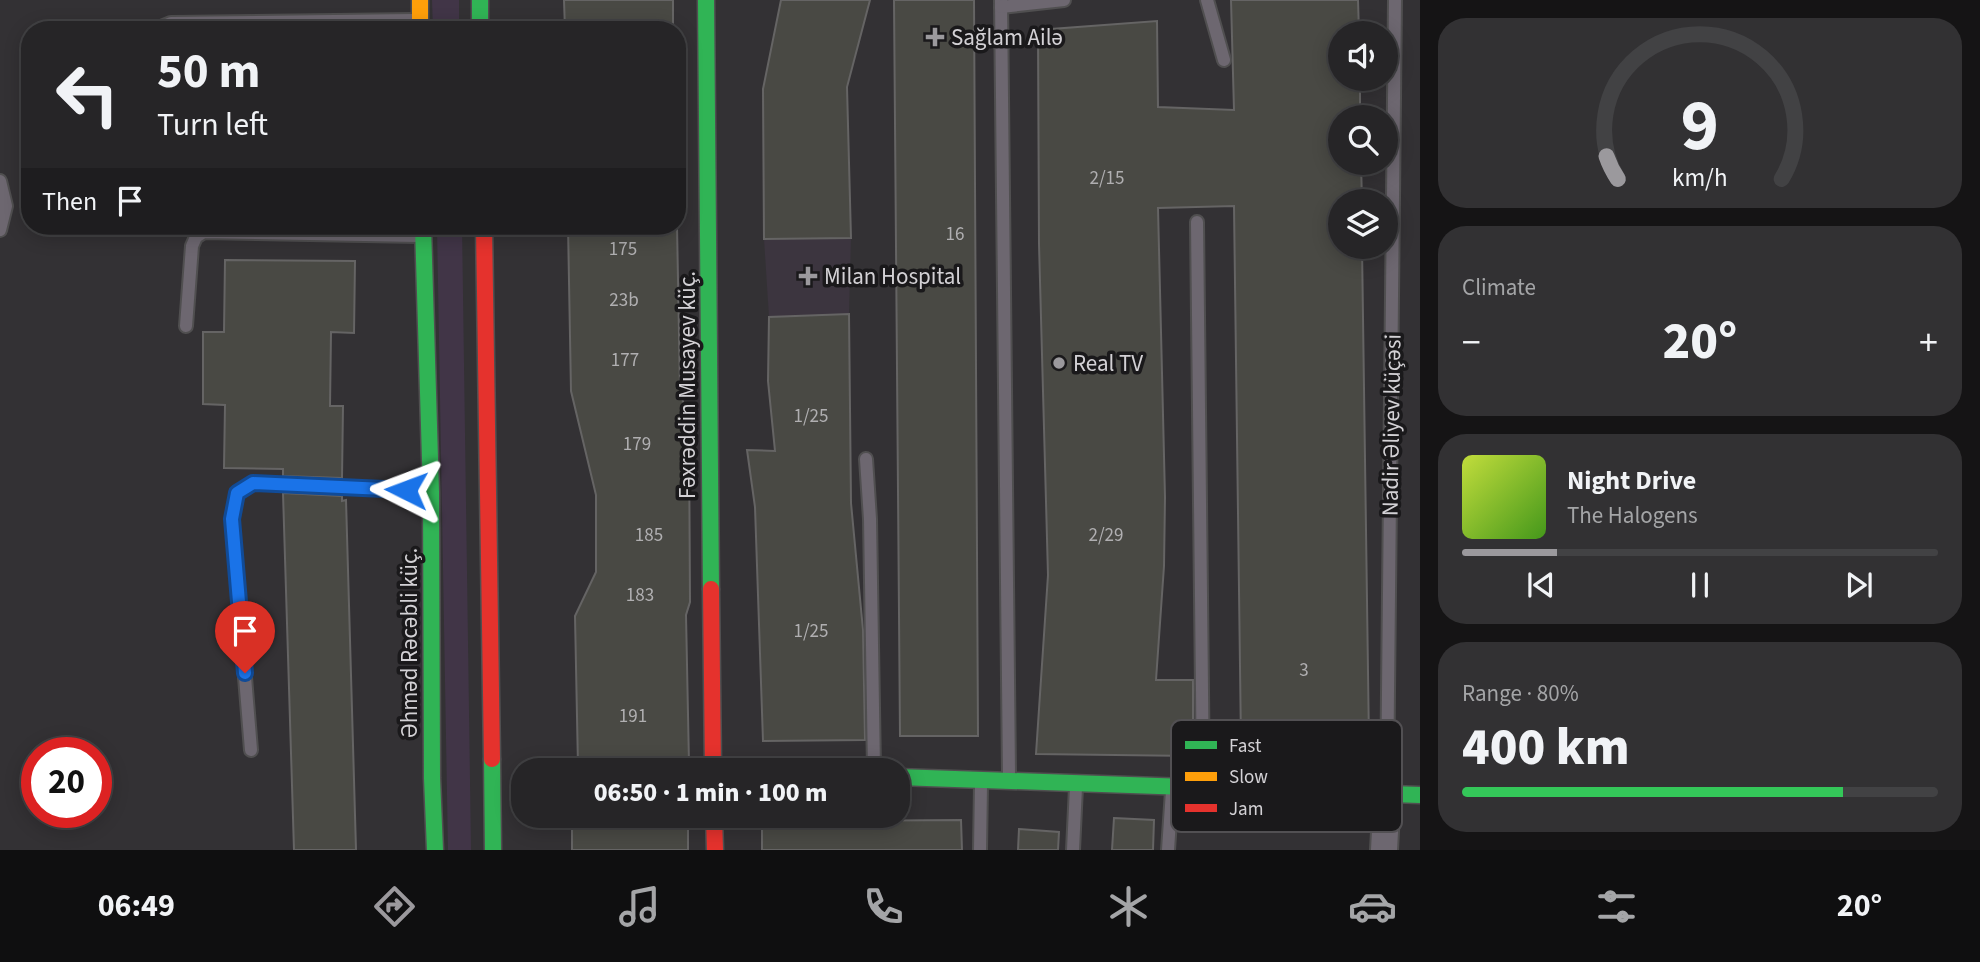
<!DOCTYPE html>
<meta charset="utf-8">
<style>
body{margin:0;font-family:"Source Sans 3",sans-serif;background:#323133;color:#f1f3f6;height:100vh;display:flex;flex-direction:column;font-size:26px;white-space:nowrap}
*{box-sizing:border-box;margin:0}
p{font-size:23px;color:#a4a5a7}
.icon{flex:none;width:38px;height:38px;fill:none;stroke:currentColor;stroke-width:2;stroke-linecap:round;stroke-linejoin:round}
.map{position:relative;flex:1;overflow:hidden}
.details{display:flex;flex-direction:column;gap:18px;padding:18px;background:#151415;width:560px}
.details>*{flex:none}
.hud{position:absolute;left:21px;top:21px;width:665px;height:214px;border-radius:28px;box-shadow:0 4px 18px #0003,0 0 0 2px #424244;background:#262527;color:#f1f3f6;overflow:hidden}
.fabs{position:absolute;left:1328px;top:21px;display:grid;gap:14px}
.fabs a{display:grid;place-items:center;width:70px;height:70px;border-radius:50%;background:#262527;box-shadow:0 4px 18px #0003,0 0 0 2px #424244;font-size:35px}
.speed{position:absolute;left:21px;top:737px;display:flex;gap:14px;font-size:35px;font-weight:700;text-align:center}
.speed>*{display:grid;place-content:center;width:91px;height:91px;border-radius:50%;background:#262527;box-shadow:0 4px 18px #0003,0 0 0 2px #424244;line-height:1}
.speed .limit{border:10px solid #d22;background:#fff;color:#111}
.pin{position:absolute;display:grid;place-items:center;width:60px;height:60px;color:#fff;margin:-72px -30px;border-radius:50% 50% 50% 0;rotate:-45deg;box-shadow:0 0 7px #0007}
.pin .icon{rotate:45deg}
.me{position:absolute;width:77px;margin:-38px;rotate:273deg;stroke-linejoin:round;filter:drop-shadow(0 0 5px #0008)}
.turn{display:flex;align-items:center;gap:24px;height:147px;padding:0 21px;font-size:32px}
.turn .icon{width:91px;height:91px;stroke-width:2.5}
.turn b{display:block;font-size:49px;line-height:60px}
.then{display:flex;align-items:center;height:66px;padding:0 21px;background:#0003;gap:14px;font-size:26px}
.big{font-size:52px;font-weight:800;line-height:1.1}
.details .card{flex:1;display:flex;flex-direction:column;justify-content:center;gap:10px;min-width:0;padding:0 24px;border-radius:28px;background:#323133}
.details .dial{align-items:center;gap:0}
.dial svg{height:182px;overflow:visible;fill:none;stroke:#424244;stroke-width:7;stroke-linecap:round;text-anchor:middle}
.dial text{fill:#f1f3f6;stroke:none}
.song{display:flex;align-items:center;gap:21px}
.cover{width:84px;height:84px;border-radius:10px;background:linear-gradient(135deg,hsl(70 70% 55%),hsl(100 70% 35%))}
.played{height:7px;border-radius:4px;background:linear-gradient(90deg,#9b999d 20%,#424244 20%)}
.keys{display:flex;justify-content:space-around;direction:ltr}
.heat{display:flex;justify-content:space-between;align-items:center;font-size:38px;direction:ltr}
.charge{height:10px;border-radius:5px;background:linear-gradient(90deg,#34c759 80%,#424244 0)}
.trip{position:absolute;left:511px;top:758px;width:399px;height:70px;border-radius:28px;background:#262527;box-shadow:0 4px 18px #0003,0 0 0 2px #424244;font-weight:800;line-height:70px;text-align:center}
.tabs{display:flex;height:112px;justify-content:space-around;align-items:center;background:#0f0f10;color:#a4a5a7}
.tabs .icon{width:49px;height:49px}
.tabs .active{color:#9b999d}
.tabs b{font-size:32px;color:#f1f3f6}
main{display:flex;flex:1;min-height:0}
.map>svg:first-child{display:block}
.built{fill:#3c353f}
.green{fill:#413547}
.building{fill:#494944;stroke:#656464;stroke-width:2}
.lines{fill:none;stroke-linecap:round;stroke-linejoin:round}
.lane-casing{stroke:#504f50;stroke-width:16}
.street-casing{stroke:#504f50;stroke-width:30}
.fast-casing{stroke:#504f50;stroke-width:19}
.slow-casing{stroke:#504f50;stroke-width:19}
.jam-casing{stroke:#504f50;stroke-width:19}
.lane{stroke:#6d6770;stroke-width:12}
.street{stroke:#6d6770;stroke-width:26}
.fast{stroke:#30b455;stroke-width:16}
.slow{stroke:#ff9f0a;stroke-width:16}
.jam{stroke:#e5322d;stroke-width:16}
.route-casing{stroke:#114b97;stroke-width:18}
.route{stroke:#1a73e8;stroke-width:12}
.poi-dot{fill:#9b999d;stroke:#1a191b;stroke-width:2.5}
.labels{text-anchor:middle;stroke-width:7;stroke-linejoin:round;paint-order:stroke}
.number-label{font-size:19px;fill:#b0afb1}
.poi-label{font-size:23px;fill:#d3d1d5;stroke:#1a191b;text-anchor:start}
.street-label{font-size:23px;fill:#d3d1d5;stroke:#1a191b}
.key{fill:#1a191b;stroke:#525053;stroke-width:2}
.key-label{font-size:19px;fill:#d3d1d5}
</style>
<main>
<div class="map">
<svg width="1420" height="850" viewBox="0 0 1420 850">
<rect width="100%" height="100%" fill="#333134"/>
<path class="built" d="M 851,238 L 849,314 L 769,317 L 764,239 Z"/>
<g class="green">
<path d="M 432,0 L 459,0 L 459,30 L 433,30 Z"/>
<path d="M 437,226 L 462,226 L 471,850 L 448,850 Z"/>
</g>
<g class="building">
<path d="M 564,0 L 673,0 L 673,30 L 565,30 Z"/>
<path d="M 781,0 L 870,0 L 847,87 L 851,238 L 764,239 L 763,89 Z"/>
<path d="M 894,0 L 974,0 L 978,736 L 900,736 Z"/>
<path d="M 1231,0 L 1358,0 L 1359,33 L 1340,33 L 1340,79 L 1360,79 L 1360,117 L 1340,117 L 1340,163 L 1361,163 L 1362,201 L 1340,201 L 1340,247 L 1362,247 L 1369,742 L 1241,743 L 1234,206 L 1158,208 L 1165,497 L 1164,566 L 1156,680 L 1193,680 L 1193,756 L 1036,754 L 1048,575 L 1039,244 L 1038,30 L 1157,21 L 1158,107 L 1234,110 Z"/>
<path d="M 568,226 L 677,226 L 680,387 L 689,432 L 690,602 L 686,615 L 689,764 L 578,766 L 575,616 L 596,572 L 596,495 L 571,391 Z"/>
<path d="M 225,260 L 355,261 L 354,333 L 331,332 L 330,406 L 343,406 L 342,478 L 283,476 L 283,469 L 224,468 L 225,405 L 203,404 L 203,332 L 224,332 Z"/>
<path d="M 849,314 L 851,503 L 863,630 L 865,740 L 763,741 L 755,507 L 747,450 L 775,451 L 768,381 L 769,317 Z"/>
<path d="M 283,493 L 342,496 L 342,501 L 346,500 L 356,850 L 294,850 Z"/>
<rect x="572" y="816" width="116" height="34"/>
<path d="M 1114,818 L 1154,820 L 1153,850 L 1112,850 Z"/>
<path d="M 961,820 L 962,850 L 762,850 L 762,826 L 824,826 L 824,821 Z"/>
<path d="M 1019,829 L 1059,832 L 1058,850 L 1018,850 Z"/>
</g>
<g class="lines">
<defs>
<g id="lane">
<path d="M 1001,0 L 1009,776"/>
<path d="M 1207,0 L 1224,60"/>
<path d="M 1001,7 L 1064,0"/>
<path d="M 154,30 L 171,23 L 416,20"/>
<path d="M 0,181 L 6,206 L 0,230"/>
<path d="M 1197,222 L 1203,784"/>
<path d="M 186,326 L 192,246 L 196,237 L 204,232 L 419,236"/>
<path d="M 866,459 L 870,519 L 874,770"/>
<path d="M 251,750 L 232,519 L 237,493 L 253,483 L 428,491"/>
<path d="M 1387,791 L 1395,0"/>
<path d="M 980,850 L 981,784"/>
<path d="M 1073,850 L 1076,787"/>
<path d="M 1168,850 L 1172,791"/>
</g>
<path id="street" d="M 1384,850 L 1387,794"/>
<g id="fast">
<path d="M 480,0 L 480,30"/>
<path d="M 706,0 L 711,589"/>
<path d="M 423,226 L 431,492 L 432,778 L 435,850"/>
<path d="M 492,759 L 493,850"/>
<path d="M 898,777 L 1420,795"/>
</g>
<path id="slow" d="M 420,0 L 420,30"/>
<g id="jam">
<path d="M 484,226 L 492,759"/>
<path d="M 711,589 L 713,770"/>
<path d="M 714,816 L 715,850"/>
</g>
</defs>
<use href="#lane" class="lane-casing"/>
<use href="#street" class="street-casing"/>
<use href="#fast" class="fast-casing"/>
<use href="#slow" class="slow-casing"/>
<use href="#jam" class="jam-casing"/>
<use href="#lane" class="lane"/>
<use href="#street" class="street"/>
<use href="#fast" class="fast"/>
<use href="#slow" class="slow"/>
<use href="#jam" class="jam"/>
</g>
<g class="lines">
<defs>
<path id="route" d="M 245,673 L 232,519 L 237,493 L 253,483 L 406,490"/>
</defs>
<use href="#route" class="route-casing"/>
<use href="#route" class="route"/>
</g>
<g class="poi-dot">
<path d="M931.5 26.5h7v7h7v7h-7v7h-7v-7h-7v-7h7z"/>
<path d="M804.5 265.5h7v7h7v7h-7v7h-7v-7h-7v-7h7z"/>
<circle cx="1059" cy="363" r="7"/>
</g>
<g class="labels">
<g class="number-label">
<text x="1107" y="184">2/15</text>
<text x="955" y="240">16</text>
<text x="623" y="255">175</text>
<text x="624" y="306">23b</text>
<text x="625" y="366">177</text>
<text x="811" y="422">1/25</text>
<text x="637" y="450">179</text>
<text x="649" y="541">185</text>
<text x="1106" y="541">2/29</text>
<text x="640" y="601">183</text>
<text x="811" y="637">1/25</text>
<text x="1304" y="676">3</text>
<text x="633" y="722">191</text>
</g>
<g class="poi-label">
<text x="951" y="45">Sağlam Ailə</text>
<text x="824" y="284">Milan Hospital</text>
<text x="1073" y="371">Real TV</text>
</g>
<g class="street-label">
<text transform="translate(687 385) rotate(-90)" y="8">Fəxrəddin Musayev küç.</text>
<text transform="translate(1391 425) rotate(-89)" y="8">Nadir Əliyev küçəsi</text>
<text transform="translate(409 643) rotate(-90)" y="8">Əhməd Rəcəbli küç.</text>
</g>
</g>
<rect x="1171" y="720" width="231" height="112" rx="10" class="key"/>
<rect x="1185" y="741" width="32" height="8" fill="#30b455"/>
<rect x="1185" y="772" width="32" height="9" fill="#ff9f0a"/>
<rect x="1185" y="804" width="32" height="8" fill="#e5322d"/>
<g class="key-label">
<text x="1229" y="752">Fast</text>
<text x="1229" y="783">Slow</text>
<text x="1229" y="815">Jam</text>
</g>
</svg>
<div class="fabs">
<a><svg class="icon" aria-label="sound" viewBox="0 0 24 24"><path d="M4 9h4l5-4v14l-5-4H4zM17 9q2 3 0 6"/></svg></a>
<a><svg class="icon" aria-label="search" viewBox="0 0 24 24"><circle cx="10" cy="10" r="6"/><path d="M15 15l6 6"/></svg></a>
<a><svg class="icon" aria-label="layers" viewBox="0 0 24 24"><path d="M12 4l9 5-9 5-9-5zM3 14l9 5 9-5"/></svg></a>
</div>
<div class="speed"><div class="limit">20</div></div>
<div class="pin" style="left:245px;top:673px;background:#d93025"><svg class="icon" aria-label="arrive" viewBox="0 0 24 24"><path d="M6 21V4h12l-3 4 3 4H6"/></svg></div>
<svg class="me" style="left:406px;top:490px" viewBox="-20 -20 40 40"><path d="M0-17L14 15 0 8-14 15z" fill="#1a73e8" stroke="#fff" stroke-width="4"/></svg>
<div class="trip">06:50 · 1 min · 100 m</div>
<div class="hud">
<div class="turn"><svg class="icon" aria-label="left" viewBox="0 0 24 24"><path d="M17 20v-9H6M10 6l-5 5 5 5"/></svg><div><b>50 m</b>Turn left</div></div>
<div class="then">Then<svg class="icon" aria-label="arrive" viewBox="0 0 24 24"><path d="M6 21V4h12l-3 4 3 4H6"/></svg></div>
</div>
</div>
<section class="details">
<div class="card dial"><svg viewBox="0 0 100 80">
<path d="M14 69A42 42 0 1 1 86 69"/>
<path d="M14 69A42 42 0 0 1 9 59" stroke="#9b999d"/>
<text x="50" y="56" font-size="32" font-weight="700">9</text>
<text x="50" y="72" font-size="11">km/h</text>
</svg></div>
<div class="card"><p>Climate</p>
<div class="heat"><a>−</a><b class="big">20°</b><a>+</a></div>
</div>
<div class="card">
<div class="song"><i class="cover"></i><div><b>Night Drive</b><p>The Halogens</p></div></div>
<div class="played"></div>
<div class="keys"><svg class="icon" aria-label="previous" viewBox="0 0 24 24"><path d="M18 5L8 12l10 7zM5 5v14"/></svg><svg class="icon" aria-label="pause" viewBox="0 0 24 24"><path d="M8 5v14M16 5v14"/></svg><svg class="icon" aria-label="next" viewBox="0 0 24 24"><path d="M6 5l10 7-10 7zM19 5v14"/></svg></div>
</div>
<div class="card"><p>Range · 80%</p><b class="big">400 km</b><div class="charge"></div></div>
</section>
</main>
<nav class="tabs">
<b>06:49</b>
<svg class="icon active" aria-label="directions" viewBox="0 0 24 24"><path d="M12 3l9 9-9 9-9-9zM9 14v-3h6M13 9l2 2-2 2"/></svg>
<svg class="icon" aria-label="music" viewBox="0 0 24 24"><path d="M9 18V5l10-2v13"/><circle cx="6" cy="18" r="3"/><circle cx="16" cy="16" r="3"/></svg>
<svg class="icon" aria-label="phone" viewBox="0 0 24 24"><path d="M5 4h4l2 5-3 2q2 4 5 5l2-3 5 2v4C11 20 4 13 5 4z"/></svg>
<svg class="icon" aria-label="climate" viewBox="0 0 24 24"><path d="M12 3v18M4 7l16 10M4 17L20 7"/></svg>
<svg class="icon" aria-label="car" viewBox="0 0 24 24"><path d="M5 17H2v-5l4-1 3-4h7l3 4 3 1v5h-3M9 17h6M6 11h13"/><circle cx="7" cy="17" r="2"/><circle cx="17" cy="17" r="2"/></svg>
<svg class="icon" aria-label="filters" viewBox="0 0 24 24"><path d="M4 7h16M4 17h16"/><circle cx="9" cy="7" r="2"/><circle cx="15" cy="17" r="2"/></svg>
<b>20°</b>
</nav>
